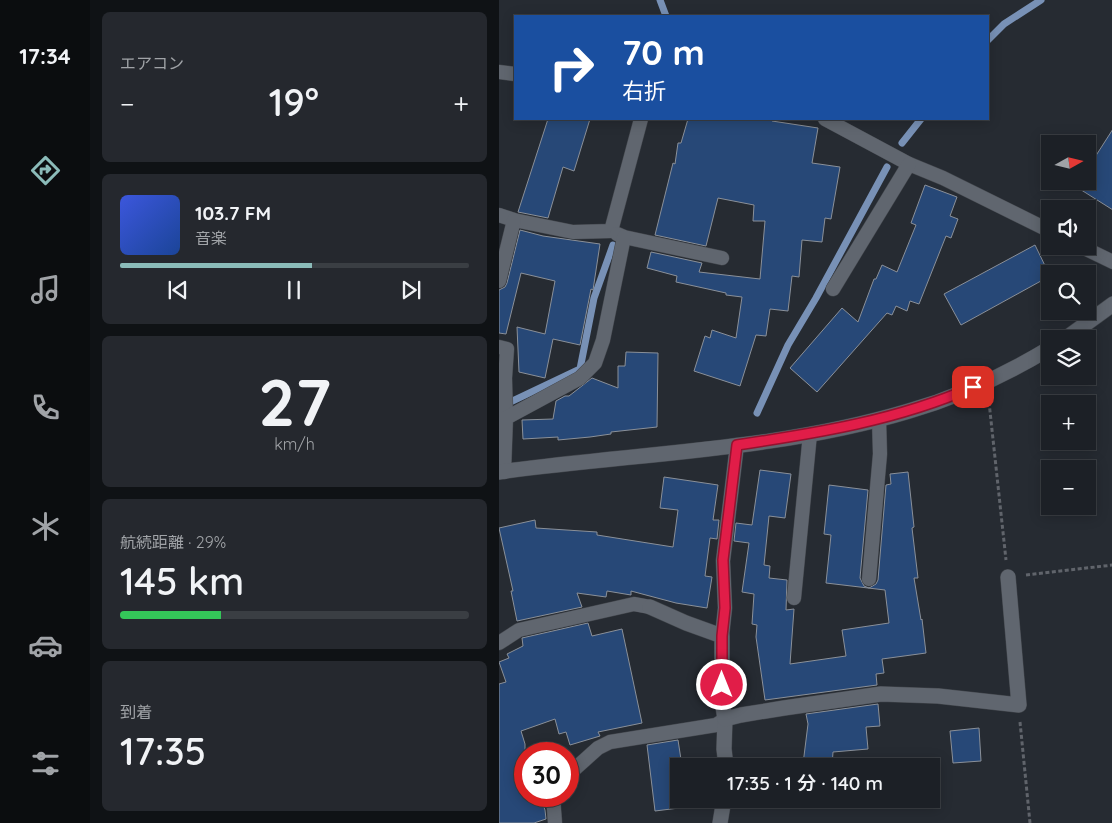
<!DOCTYPE html>
<html lang="ja">
<meta charset="utf-8">
<style>
body{margin:0;font-family:Quicksand,"Noto Sans JP",sans-serif;background:#25282e;color:#f1f3f6;height:100vh;display:flex;flex-direction:column;font-size:19px;white-space:nowrap}
*{box-sizing:border-box;margin:0}
p{font-size:16px;color:#a0a3a7}
.icon{flex:none;width:28px;height:28px;fill:none;stroke:currentColor;stroke-width:2;stroke-linecap:round;stroke-linejoin:round}
.map{position:relative;flex:1;overflow:hidden}
.sheet{display:flex;flex-direction:column;gap:12px;padding:12px;background:#0f1215;width:409px}
.sheet>*{flex:none}
.top-card{position:absolute;left:15px;top:15px;width:475px;height:105px;border-radius:0px;box-shadow:0 2px 12px #0003,0 0 0 1px #3a3e43;background:#1a4fa0;color:#fff;overflow:hidden}
.needle{width:32px;rotate:82deg}
.controls{position:absolute;left:542px;top:135px;display:grid;gap:10px}
.controls a{display:grid;place-items:center;width:55px;height:55px;border-radius:0px;background:#1c2026;box-shadow:0 2px 12px #0003,0 0 0 1px #3a3e43;font-size:25px}
.speed{position:absolute;left:15px;top:742px;display:flex;gap:10px;font-size:25px;font-weight:700;text-align:center}
.speed>*{display:grid;place-content:center;width:65px;height:65px;border-radius:50%;background:#1c2026;box-shadow:0 2px 12px #0003,0 0 0 1px #3a3e43;line-height:1}
.speed .limit{border:8px solid #d22;background:#fff;color:#111}
.pin{position:absolute;display:grid;place-items:center;width:42px;height:42px;color:#fff;margin:-21px;border-radius:10px;box-shadow:0 2px 8px #0006}
.me{position:absolute;width:55px;margin:-28px;rotate:0deg;stroke-linejoin:round;filter:drop-shadow(0 0 4px #0008)}
.turn{display:flex;align-items:center;gap:18px;height:105px;padding:0 25px;font-size:22px}
.turn .icon{width:65px;height:65px;stroke-width:2.5}
.turn b{display:block;font-size:35px;line-height:42px}
.big{font-size:38px;font-weight:600;line-height:1.1}
.sheet .tile{flex:1;display:flex;flex-direction:column;justify-content:center;gap:8px;min-width:0;padding:0 18px;border-radius:8px;background:#25282e}
.sheet .dial{align-items:center;gap:0}
.dial b{font-size:65px;line-height:1}
.song{display:flex;align-items:center;gap:15px}
.cover{width:60px;height:60px;border-radius:8px;background:linear-gradient(135deg,hsl(230 70% 55%),hsl(220 70% 35%))}
.played{height:5px;border-radius:2px;background:linear-gradient(90deg,#8bbbb9 55%,#3a3e43 55%)}
.keys{display:flex;justify-content:space-around;direction:ltr}
.heat{display:flex;justify-content:space-between;align-items:center;font-size:28px;direction:ltr}
.charge{height:8px;border-radius:4px;background:linear-gradient(90deg,#34c759 29%,#3a3e43 0)}
.trip{position:absolute;left:171px;top:758px;width:270px;height:50px;border-radius:0px;background:#1c2026;box-shadow:0 2px 12px #0003,0 0 0 1px #3a3e43;font-weight:600;line-height:50px;text-align:center}
main{display:flex;flex:1;min-height:0}
.dock{display:flex;flex-direction:column;width:90px;justify-content:space-around;align-items:center;background:#0b0d0f;color:#a0a3a7}
.dock .icon{width:35px;height:35px}
.dock .current{color:#8bbbb9}
.dock b{font-size:22px;color:#f1f3f6}
.map>svg:first-child{display:block}
.lines{fill:none;stroke-linecap:round;stroke-linejoin:round}
.stream{stroke:#7891b6;stroke-width:7}
.building{fill:#274877;stroke:#8a9099}
.lane-casing{stroke:#42464c;stroke-width:15}
.street-casing{stroke:#42464c;stroke-width:16}
.secondary-casing{stroke:#42464c;stroke-width:16}
.path{stroke:#60646b;stroke-width:3;stroke-dasharray:4 2.5;stroke-linecap:butt}
.lane{stroke:#60666f;stroke-width:14}
.street{stroke:#60666f;stroke-width:15}
.secondary{stroke:#60666f;stroke-width:15}
.route-casing{stroke:#92132f;stroke-width:12}
.route{stroke:#e11d48;stroke-width:9}
</style>
<main>
<nav class="dock">
<b>17:34</b>
<svg class="icon current" aria-label="directions" viewBox="0 0 24 24"><path d="M12 3l9 9-9 9-9-9zM9 14v-3h6M13 9l2 2-2 2"/></svg>
<svg class="icon" aria-label="music" viewBox="0 0 24 24"><path d="M9 18V5l10-2v13"/><circle cx="6" cy="18" r="3"/><circle cx="16" cy="16" r="3"/></svg>
<svg class="icon" aria-label="phone" viewBox="0 0 24 24"><path d="M5 4h4l2 5-3 2q2 4 5 5l2-3 5 2v4C11 20 4 13 5 4z"/></svg>
<svg class="icon" aria-label="climate" viewBox="0 0 24 24"><path d="M12 3v18M4 7l16 10M4 17L20 7"/></svg>
<svg class="icon" aria-label="car" viewBox="0 0 24 24"><path d="M5 17H2v-5l4-1 3-4h7l3 4 3 1v5h-3M9 17h6M6 11h13"/><circle cx="7" cy="17" r="2"/><circle cx="17" cy="17" r="2"/></svg>
<svg class="icon" aria-label="filters" viewBox="0 0 24 24"><path d="M4 7h16M4 17h16"/><circle cx="9" cy="7" r="2"/><circle cx="15" cy="17" r="2"/></svg>
</nav>
<section class="sheet">
<div class="tile"><p>エアコン</p>
<div class="heat"><a>−</a><b class="big">19°</b><a>+</a></div>
</div>
<div class="tile">
<div class="song"><i class="cover"></i><div><b>103.7 FM</b><p>音楽</p></div></div>
<div class="played"></div>
<div class="keys"><svg class="icon" aria-label="previous" viewBox="0 0 24 24"><path d="M18 5L8 12l10 7zM5 5v14"/></svg><svg class="icon" aria-label="pause" viewBox="0 0 24 24"><path d="M8 5v14M16 5v14"/></svg><svg class="icon" aria-label="next" viewBox="0 0 24 24"><path d="M6 5l10 7-10 7zM19 5v14"/></svg></div>
</div>
<div class="tile dial"><b>27</b><p>km/h</p></div>
<div class="tile"><p>航続距離 · 29%</p><b class="big">145 km</b><div class="charge"></div></div>
<div class="tile"><p>到着</p><b class="big">17:35</b></div>
</section>
<div class="map">
<svg width="614" height="823" viewBox="0 0 614 823">
<rect width="100%" height="100%" fill="#262b32"/>
<g class="lines">
<g class="stream">
<path d="M 161,0 L 167,16"/>
<path d="M 489,40 L 505,24 L 542,0"/>
<path d="M 403,143 L 422,119"/>
<path d="M 5,405 L 81,369 L 95,298 L 114,245"/>
<path d="M 258,413 L 289,345 L 317,298 L 388,167"/>
</g>
</g>
<g class="building">
<path d="M 49,119 L 91,119 L 75,171 L 64,167 L 49,218 L 19,212 Z"/>
<path d="M 189,119 L 273,119 L 273,121 L 319,128 L 313,163 L 341,167 L 332,219 L 326,218 L 323,242 L 303,240 L 300,277 L 293,276 L 289,311 L 271,309 L 267,336 L 257,335 L 241,386 L 195,371 L 206,336 L 211,338 L 213,330 L 237,338 L 243,297 L 227,295 L 227,293 L 177,282 L 178,276 L 148,268 L 152,252 L 203,263 L 200,272 L 261,279 L 266,221 L 254,221 L 255,205 L 219,198 L 207,246 L 156,235 L 174,163 L 176,164 L 179,143 L 182,143 Z"/>
<path d="M 614,129 L 614,210 L 568,181 L 589,181 L 589,168 Z"/>
<path d="M 426,185 L 458,197 L 451,216 L 459,219 L 452,238 L 447,236 L 420,304 L 411,301 L 408,311 L 397,306 L 393,315 L 388,313 L 318,392 L 291,368 L 343,308 L 359,322 L 375,279 L 377,279 L 383,265 L 398,272 L 417,225 L 412,223 Z"/>
<path d="M 21,230 L 44,236 L 101,244 L 94,290 L 92,289 L 81,345 L 54,339 L 46,378 L 20,372 L 18,327 L 46,334 L 56,281 L 22,273 L 7,334 L 0,333 L 0,290 L 6,287 L 8,283 Z"/>
<path d="M 536,245 L 551,276 L 462,325 L 445,294 Z"/>
<path d="M 127,352 L 159,353 L 158,427 L 112,432 L 112,434 L 91,437 L 59,440 L 59,437 L 24,439 L 23,420 L 54,419 L 57,401 L 66,396 L 70,396 L 93,378 L 119,388 L 119,366 L 126,366 Z"/>
<path d="M 261,470 L 292,474 L 286,518 L 270,516 L 265,565 L 271,566 L 270,578 L 288,580 L 287,610 L 295,609 L 291,664 L 347,656 L 343,630 L 390,623 L 386,590 L 327,583 L 332,535 L 325,534 L 330,485 L 369,490 L 361,578 L 365,586 L 370,588 L 377,584 L 379,580 L 387,485 L 392,484 L 391,474 L 409,472 L 415,527 L 413,528 L 419,578 L 415,578 L 422,620 L 423,619 L 427,653 L 383,659 L 385,673 L 377,674 L 378,685 L 266,700 L 257,637 L 258,625 L 253,624 L 255,594 L 243,592 L 250,543 L 235,541 L 237,523 L 253,525 Z"/>
<path d="M 165,477 L 219,485 L 214,520 L 220,520 L 218,539 L 211,538 L 206,576 L 213,577 L 208,608 L 177,603 L 132,591 L 132,595 L 108,591 L 107,597 L 78,593 L 83,607 L 18,621 L 12,591 L 14,591 L 0,528 L 36,520 L 37,528 L 98,532 L 98,535 L 174,547 L 179,510 L 161,508 Z"/>
<path d="M 89,623 L 93,636 L 123,629 L 143,723 L 99,732 L 101,736 L 71,745 L 67,732 L 60,734 L 56,719 L 22,731 L 26,744 L 26,796 L 41,796 L 46,810 L 47,819 L 35,823 L 0,823 L 0,684 L 7,682 L 0,662 L 10,658 L 8,654 L 24,646 L 23,638 Z"/>
<path d="M 379,704 L 381,726 L 367,727 L 369,749 L 334,752 L 333,766 L 304,764 L 309,724 L 307,714 Z"/>
<path d="M 480,728 L 482,761 L 454,763 L 451,731 Z"/>
<path d="M 179,740 L 183,766 L 180,766 L 180,799 L 187,799 L 188,807 L 156,811 L 148,745 Z"/>
</g>
<g class="lines">
<defs>
<g id="lane">
<path d="M 0,72 L 16,74"/>
<path d="M 326,119 L 410,164 L 444,178 L 551,231"/>
<path d="M 0,215 L 15,220 L 74,232 L 112,231 L 142,119"/>
<path d="M 118,234 L 125,237 L 223,258"/>
<path d="M 581,246 L 614,262"/>
<path d="M 0,281 L 15,220"/>
<path d="M 334,289 L 410,164"/>
<path d="M 0,347 L 8,349 L 6,378 L 7,418"/>
<path d="M 5,472 L 7,418 L 81,378 L 96,363 L 104,340 L 125,237"/>
<path d="M 370,579 L 381,454 L 380,419"/>
<path d="M 295,598 L 311,434"/>
<path d="M 223,636 L 226,608 L 224,561 L 238,445"/>
<path d="M 0,643 L 20,630 L 135,604 L 151,607"/>
<path d="M 69,775 L 99,748 L 111,742 L 217,725 L 226,719"/>
<path d="M 54,796 L 56,823"/>
</g>
<g id="street">
<path d="M 151,607 L 187,623 L 223,636 L 223,701 L 226,719 L 225,749 L 227,766"/>
<path d="M 226,719 L 242,715 L 285,708 L 382,694 L 439,696 L 520,705 L 509,577"/>
<path d="M 221,823 L 225,799"/>
</g>
<g id="secondary">
<path d="M 566,339 L 614,304"/>
<path d="M 0,472 C 137,453 277,451 410,411 C 459,397 508,374 551,348"/>
</g>
</defs>
<use href="#lane" class="lane-casing"/>
<use href="#street" class="street-casing"/>
<use href="#secondary" class="secondary-casing"/>
<g class="path">
<path d="M 490,402 L 507,560"/>
<path d="M 527,575 L 614,565"/>
<path d="M 521,722 L 531,823"/>
</g>
<use href="#lane" class="lane"/>
<use href="#street" class="street"/>
<use href="#secondary" class="secondary"/>
</g>
<g class="lines">
<defs>
<path id="route" d="M 223,685 L 223,636 L 226,608 L 224,560 L 238,445 C 319,433 399,420 474,387"/>
</defs>
<use href="#route" class="route-casing"/>
<use href="#route" class="route"/>
</g>
</svg>
<div class="controls">
<a><svg class="needle" viewBox="-14 -14 28 28"><path d="M0-13l5 13h-10z" fill="#e53935"/><path d="M0 13l5-13h-10z" fill="#a0a3a7"/></svg></a>
<a><svg class="icon" aria-label="sound" viewBox="0 0 24 24"><path d="M4 9h4l5-4v14l-5-4H4zM17 9q2 3 0 6"/></svg></a>
<a><svg class="icon" aria-label="search" viewBox="0 0 24 24"><circle cx="10" cy="10" r="6"/><path d="M15 15l6 6"/></svg></a>
<a><svg class="icon" aria-label="layers" viewBox="0 0 24 24"><path d="M12 4l9 5-9 5-9-5zM3 14l9 5 9-5"/></svg></a>
<a>+</a>
<a>−</a>
</div>
<div class="speed"><div class="limit">30</div></div>
<div class="pin" style="left:474px;top:387px;background:#d93025"><svg class="icon" aria-label="arrive" viewBox="0 0 24 24"><path d="M6 21V4h12l-3 4 3 4H6"/></svg></div>
<svg class="me" style="left:223px;top:685px" viewBox="-20 -20 40 40"><circle r="17" fill="#e11d48" stroke="#fff" stroke-width="3"/><path d="M0-11L8 9 0 5-8 9z" fill="#fff"/></svg>
<div class="trip">17:35 · 1 分 · 140 m</div>
<div class="top-card">
<div class="turn"><svg class="icon" aria-label="right" viewBox="0 0 24 24"><path d="M7 20v-9h11M14 6l5 5-5 5"/></svg><div><b>70 m</b>右折</div></div>
</div>
</div>
</main>
